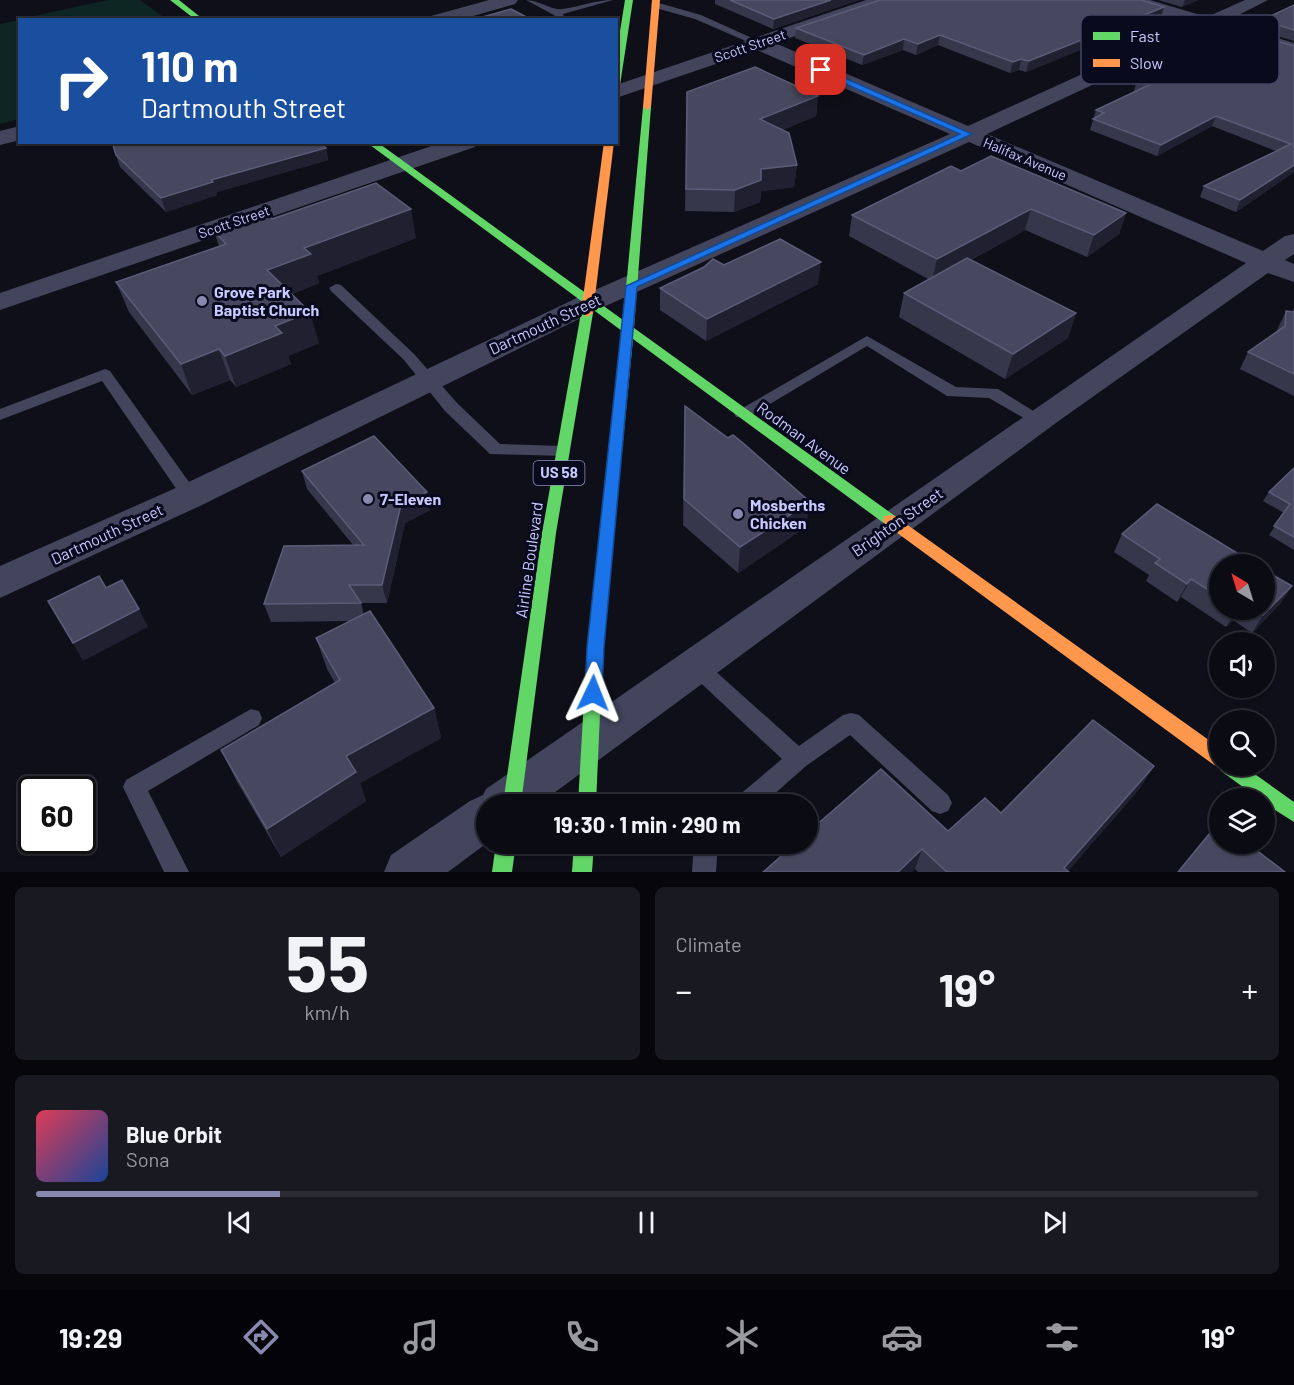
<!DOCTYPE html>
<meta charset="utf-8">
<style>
body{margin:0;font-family:Barlow,sans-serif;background:#191922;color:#f1f3f6;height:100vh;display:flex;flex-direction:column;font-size:22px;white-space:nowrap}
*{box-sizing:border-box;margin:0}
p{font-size:20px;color:#9a9ba0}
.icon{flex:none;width:33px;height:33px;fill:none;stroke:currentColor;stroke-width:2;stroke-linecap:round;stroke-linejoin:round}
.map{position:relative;height:872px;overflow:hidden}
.details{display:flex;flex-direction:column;gap:15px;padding:15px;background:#06060b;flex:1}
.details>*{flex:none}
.top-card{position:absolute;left:18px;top:18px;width:600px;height:126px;border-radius:0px;box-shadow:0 2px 4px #0004,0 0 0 2px #2b2b34;background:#1a4fa0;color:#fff;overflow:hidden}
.needle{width:39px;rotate:322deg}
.buttons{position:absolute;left:1209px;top:554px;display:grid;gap:12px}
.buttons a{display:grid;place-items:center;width:66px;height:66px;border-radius:50%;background:#0b0b14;box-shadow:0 2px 4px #0004,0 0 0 2px #2b2b34;font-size:30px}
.speed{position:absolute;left:18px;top:776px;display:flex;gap:12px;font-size:30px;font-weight:700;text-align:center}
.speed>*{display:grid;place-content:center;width:78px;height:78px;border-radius:50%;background:#0b0b14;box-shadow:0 2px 4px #0004,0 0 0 2px #2b2b34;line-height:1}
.speed .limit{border:3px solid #111;border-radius:9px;background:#fff;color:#111}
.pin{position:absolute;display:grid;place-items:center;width:51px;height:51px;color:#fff;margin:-26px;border-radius:12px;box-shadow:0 3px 9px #0006}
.me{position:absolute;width:66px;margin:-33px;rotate:2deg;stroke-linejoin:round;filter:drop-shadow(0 0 4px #0008)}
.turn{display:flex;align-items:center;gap:21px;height:126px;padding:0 24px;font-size:27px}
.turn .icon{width:78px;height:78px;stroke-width:2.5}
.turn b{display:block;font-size:42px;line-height:51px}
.big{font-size:45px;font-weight:700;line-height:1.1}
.details .widget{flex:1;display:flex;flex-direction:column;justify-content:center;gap:9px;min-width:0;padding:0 21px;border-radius:9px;background:#191922}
.details .dial{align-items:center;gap:0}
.dial b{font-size:78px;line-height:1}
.song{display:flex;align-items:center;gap:18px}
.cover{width:72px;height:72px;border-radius:9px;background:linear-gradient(135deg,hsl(350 70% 55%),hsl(220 70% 35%))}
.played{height:6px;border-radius:3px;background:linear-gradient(90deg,#8789af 20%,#2b2b34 20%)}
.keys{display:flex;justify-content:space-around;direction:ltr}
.heat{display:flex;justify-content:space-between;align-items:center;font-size:33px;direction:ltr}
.details .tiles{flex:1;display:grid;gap:15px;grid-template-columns:1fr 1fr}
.widget:last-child{grid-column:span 2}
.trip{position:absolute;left:476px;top:794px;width:342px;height:60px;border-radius:30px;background:#0b0b14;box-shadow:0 2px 4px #0004,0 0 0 2px #2b2b34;font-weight:700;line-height:60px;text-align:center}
.tabs{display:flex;height:96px;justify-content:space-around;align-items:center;background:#040408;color:#9a9ba0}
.tabs .icon{width:42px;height:42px}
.tabs .on{color:#8789af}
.tabs b{font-size:27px;color:#f1f3f6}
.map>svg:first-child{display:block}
.green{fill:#0d2623}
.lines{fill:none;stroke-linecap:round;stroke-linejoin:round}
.lane{fill:#42455c;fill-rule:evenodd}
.street{fill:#42455c;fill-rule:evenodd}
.fast{fill:#63d668;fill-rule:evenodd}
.slow{fill:#ff974d;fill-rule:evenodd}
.wall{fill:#37374c}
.shaded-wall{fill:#202030}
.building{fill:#47475f;stroke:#5b5c78;stroke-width:1.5}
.route{fill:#1a73e8;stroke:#114b97;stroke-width:1.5}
.poi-dot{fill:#8789af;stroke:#0a0a1f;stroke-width:2}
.labels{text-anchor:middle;stroke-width:6;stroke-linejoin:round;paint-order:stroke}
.far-street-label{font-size:14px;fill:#c8cbff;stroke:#0a0a1f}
.shield{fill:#0a0a1f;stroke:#8f91bc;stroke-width:1.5}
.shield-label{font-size:15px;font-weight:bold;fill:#c8cbff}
.poi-label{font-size:16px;font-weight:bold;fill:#c8cbff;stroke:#0a0a1f;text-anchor:start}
.street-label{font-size:16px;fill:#c8cbff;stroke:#0a0a1f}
.key{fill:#0a0a1f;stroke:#434462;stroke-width:1.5}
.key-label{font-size:16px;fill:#c8cbff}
</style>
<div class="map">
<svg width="1294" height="872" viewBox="0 0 1294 872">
<rect width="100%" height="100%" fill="#0f0f1a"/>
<g class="green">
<path d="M 108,0 L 140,0 L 166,19 L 20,19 Z"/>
<path d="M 20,20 L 19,119 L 0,124 L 0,24 Z"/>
</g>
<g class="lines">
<g class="lane">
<path d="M 526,0 C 539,0 552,11 562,9 C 580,7 595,0 613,0 L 563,14 L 565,20 L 556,20 L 554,15 Z"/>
<path d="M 655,2 L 701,15 L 763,43 L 755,45 L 695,19 L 652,7 L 651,5 Z"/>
<path d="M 336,284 L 341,285 L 414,354 L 457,403 L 500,444 L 562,446 L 568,448 L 570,452 L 568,456 L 490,454 L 445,411 L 404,360 L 331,291 L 329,288 Z"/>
<path d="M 867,336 L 956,387 L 998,389 L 1048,420 L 1040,425 L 1034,424 L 989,398 L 947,396 L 867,346 L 748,417 L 736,417 L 734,413 Z"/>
<path d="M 105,369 L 110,371 L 196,492 L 199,496 L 196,500 L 184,500 L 102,381 L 0,420 L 0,409 Z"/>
<path d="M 696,657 L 703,660 L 799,746 L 843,715 L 851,713 L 859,715 L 948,795 L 952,803 L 948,811 L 940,814 L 932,811 L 850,735 L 806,766 L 763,804 L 734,804 L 738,796 L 782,759 L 689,672 L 686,666 L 689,660 Z"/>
<path d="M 251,709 L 259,711 L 262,718 L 259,725 L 148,791 L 189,872 L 164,872 L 123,787 L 126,780 Z"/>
<path d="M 694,843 L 718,843 L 716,872 L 692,872 Z"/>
</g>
<g class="street">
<path d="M 489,0 L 518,0 L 515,4 L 459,20 L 428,20 L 431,16 Z"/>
<path d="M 866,0 L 892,0 L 889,4 L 775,43 L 968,126 L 1192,24 L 1125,4 L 1122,0 L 1150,0 L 1207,17 L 1245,0 L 1268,0 L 1225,22 L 1294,43 L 1294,55 L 1210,30 L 987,134 L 1263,251 L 1285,236 L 1294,234 L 1294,254 L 1285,260 L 1294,264 L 1294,282 L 1268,273 L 1060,420 L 539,804 L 486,804 L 487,843 L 448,872 L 384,872 L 391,855 L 470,801 L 483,795 L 486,789 L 1246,263 L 969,142 L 599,309 L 202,505 L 0,598 L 0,566 L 178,487 L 579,297 L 950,134 L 757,50 L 616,98 L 616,85 Z"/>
<path d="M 20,126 L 20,140 L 0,145 L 0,131 Z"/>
<path d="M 443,142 L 478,142 L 475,147 L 0,310 L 0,293 Z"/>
</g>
<g class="fast">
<path d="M 170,0 L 179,0 L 204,20 L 196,20 Z"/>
<path d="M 625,0 L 633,0 L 620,85 L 616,87 L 616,56 Z"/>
<path d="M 647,104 L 651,107 L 634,328 L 895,516 L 897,520 L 895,524 L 885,524 L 633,339 L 603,647 L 596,804 L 578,804 L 587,647 L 622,331 L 366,142 L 377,142 L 623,320 L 643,107 Z"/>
<path d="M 587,309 L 593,313 L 556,533 L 521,804 L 503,804 L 542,533 L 581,313 Z"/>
<path d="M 1220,761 L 1220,765 L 1242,765 L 1294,802 L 1294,822 L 1264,803 L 1264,798 L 1258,798 L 1221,771 L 1218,765 Z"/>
<path d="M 496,843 L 516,843 L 512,872 L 492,872 Z"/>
<path d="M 574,843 L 594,843 L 592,872 L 572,872 Z"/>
</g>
<g class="slow">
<path d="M 652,0 L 660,0 L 651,107 L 647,110 L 643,107 Z"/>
<path d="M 604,142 L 614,142 L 593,313 L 587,317 L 581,313 Z"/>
<path d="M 890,515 L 895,516 L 1220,748 L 1220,765 L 1226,765 L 1220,767 L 1214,765 L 885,524 L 883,520 L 885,516 Z"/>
</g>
</g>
<g class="wall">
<path d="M 715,0 L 859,0 L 773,29 L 715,4 Z"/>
<path d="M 1158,0 L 1198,0 L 1182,7 Z"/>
<path d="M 1294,5 L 1294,41 L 1258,30 L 1262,20 Z"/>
<path d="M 1164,7 L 1161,17 L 1026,72 L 1019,70 L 1010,73 L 938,45 L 916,55 L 903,50 L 862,65 L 795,38 L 796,28 Z"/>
<path d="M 1294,46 L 1294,172 L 1236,212 L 1200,197 L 1204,186 L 1276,151 L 1212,126 L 1157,156 L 1090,130 L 1096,110 L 1136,91 L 1134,91 L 1137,80 Z"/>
<path d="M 687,92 L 818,96 L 816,116 L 782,130 L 797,165 L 794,187 L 761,191 L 760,202 L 734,212 L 685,211 Z"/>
<path d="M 326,148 L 328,160 L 217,192 L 217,195 L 166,212 L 120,167 L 116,155 Z"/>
<path d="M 961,171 L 1126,213 L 1119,234 L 1087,257 L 1025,230 L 971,260 L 1076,313 L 1068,338 L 1005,379 L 899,317 L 904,293 L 928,279 L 849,236 L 852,215 Z"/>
<path d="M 272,219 L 416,238 L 317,276 L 319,283 L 292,294 L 319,343 L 288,356 L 291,364 L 236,387 L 230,380 L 192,395 L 129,312 L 116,282 L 219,246 L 214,231 Z"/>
<path d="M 724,265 L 818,284 L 706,341 L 660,310 L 660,288 Z"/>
<path d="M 1294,308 L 1294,396 L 1240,369 L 1248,352 L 1277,332 L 1278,328 L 1286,311 L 1292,312 Z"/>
<path d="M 685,406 L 728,438 L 806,527 L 738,573 L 683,525 Z"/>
<path d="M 1294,468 L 1294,550 L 1269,535 L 1284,513 L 1263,501 L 1269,492 Z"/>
<path d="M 302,471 L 430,510 L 405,523 L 387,603 L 361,603 L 364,615 L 434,708 L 441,738 L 360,783 L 366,801 L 281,857 L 236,780 L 221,750 L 335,683 L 327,669 L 316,638 L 351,621 L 271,622 L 264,604 L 354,546 L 307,489 Z"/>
<path d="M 1122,534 L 1220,564 L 1220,609 L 1264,609 L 1292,586 L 1280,604 L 1252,633 L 1233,620 L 1226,627 L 1181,597 L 1177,602 L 1146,581 L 1149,575 L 1114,552 Z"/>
<path d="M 1141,787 L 1068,871 L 1069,872 L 918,872 L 915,869 L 763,872 L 948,831 L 1001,813 Z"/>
</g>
<g class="shaded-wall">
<path d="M 831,0 L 859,0 L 773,29 L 774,19 Z"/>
<path d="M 1185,0 L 1198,0 L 1182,7 Z"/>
<path d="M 1164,7 L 1161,17 L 1026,72 L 1029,61 Z"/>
<path d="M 940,35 L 938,45 L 916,55 L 918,44 Z"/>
<path d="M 904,39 L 903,50 L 862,65 L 864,55 Z"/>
<path d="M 1021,59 L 1019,70 L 1010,73 L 1013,62 Z"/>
<path d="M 818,96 L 816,116 L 758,139 L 760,119 Z"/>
<path d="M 1216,116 L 1212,126 L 1157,156 L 1161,145 Z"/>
<path d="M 326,148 L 328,160 L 217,192 L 217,195 L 166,212 L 161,198 L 211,180 Z"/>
<path d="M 797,165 L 794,187 L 761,191 L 760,202 L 734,212 L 735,190 L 761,169 Z"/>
<path d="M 1294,165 L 1294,172 L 1236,212 L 1240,200 Z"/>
<path d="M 411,209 L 416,238 L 317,276 L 319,283 L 276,300 L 267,270 L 304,248 Z"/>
<path d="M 1031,209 L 1025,230 L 932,281 L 937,259 Z"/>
<path d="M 1126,213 L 1119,234 L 1087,257 L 1094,235 Z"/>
<path d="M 821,262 L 818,284 L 706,341 L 707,319 Z"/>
<path d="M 310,312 L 319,343 L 288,356 L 291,364 L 236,387 L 225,356 L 275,326 Z"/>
<path d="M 1076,313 L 1068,338 L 1005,379 L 1013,354 Z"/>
<path d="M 219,349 L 230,380 L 192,395 L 181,364 Z"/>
<path d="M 427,492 L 430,510 L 405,523 L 387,603 L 382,585 L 401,505 Z"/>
<path d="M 810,502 L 806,527 L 738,573 L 740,547 Z"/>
<path d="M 1191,579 L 1181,597 L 1177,602 L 1187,584 Z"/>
<path d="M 1292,586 L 1280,604 L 1252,633 L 1263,615 Z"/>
<path d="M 139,609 L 148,627 L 83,661 L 73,643 Z"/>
<path d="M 1237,609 L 1240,609 L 1233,620 L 1226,627 Z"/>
<path d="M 434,708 L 441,738 L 360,783 L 366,801 L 281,857 L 267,829 L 346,756 Z"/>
<path d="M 1154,766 L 1141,787 L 1067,872 L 1064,868 Z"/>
<path d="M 922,849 L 915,869 L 912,872 L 898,872 Z"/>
</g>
<g class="building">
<path d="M 730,0 L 831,0 L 774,19 Z"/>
<path d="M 880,0 L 1141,0 L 1164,7 L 1029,61 L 1021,59 L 1013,62 L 940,35 L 918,44 L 904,39 L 864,55 L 796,28 Z"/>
<path d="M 1294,5 L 1294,30 L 1262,20 Z"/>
<path d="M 511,9 L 532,20 L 472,20 Z"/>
<path d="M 1240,31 L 1294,46 L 1294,165 L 1240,200 L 1204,186 L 1291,144 L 1216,116 L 1161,145 L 1093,119 L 1104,113 L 1096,110 L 1149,85 L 1137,80 Z"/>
<path d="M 755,67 L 818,96 L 760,119 L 789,133 L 797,165 L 761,169 L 761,180 L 735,190 L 686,189 L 687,92 Z"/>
<path d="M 112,142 L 318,142 L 326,148 L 211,180 L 213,182 L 161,198 L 116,155 Z"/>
<path d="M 991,156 L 1126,213 L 1094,235 L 1031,209 L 937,259 L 852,215 L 951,166 L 961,171 Z"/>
<path d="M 376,183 L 411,209 L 304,248 L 311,254 L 267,270 L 310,312 L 275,326 L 282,333 L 225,356 L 219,349 L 181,364 L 116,282 L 226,244 L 214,231 L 267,213 L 272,219 Z"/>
<path d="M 780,239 L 821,262 L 707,319 L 660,288 L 704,267 L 713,259 L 724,265 Z"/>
<path d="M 967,258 L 1076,313 L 1013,354 L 904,293 Z"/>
<path d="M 1286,311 L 1294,312 L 1294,374 L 1248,352 L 1285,326 Z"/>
<path d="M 685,406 L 728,438 L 733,435 L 743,443 L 810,502 L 740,547 L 684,499 Z"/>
<path d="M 374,436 L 427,492 L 401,505 L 382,585 L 349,585 L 361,603 L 264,604 L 284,546 L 364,545 L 302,471 Z"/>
<path d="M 1294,468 L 1294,537 L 1274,526 L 1290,504 L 1269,492 Z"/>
<path d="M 1157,504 L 1255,564 L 1220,564 L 1220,597 L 1191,579 L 1187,584 L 1155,563 L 1160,559 L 1122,534 Z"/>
<path d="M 1264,570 L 1292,586 L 1263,615 L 1254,609 L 1264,609 Z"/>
<path d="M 99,576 L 106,588 L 122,580 L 139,609 L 73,643 L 48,601 Z"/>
<path d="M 370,611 L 434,708 L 346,756 L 356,772 L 267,829 L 221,750 L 340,680 L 316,638 Z"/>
<path d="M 1093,720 L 1154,766 L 1064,868 L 1069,872 L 947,872 L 922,849 L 898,872 L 763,872 L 796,843 L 807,843 L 807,833 L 881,769 L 948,831 L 985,798 L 1001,813 Z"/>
<path d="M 1219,822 L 1220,843 L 1247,843 L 1285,872 L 1178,872 Z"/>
</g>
<path class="route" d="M 818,69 L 824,69 L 972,134 L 637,287 L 604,647 L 602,693 L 600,699 L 593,701 L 587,699 L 585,693 L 587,647 L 626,286 L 960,134 L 818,72 Z"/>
<g class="poi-dot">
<circle cx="202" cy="301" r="6"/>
<circle cx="368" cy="499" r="6"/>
<circle cx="738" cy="514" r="6"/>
</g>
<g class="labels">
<g class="far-street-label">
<text transform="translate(750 46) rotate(-19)" y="5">Scott Street</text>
<text transform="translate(1025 159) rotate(23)" y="5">Halifax Avenue</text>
<text transform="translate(234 222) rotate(-19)" y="5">Scott Street</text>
</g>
<rect class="shield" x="533.5" y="461" width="51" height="24" rx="4.5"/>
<g class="shield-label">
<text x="559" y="478">US 58</text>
</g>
<g class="poi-label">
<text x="214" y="298">Grove Park<tspan x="214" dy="18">Baptist Church</tspan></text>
<text x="380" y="505">7-Eleven</text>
<text x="750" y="511">Mosberths<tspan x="750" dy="18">Chicken</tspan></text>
</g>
<g class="street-label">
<text transform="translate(545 324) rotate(-25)" y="6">Dartmouth Street</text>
<text transform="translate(804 438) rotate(36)" y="6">Rodman Avenue</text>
<text transform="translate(897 522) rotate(-35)" y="6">Brighton Street</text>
<text transform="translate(107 534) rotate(-25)" y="6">Dartmouth Street</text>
<text transform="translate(529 560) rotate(-82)" y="6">Airline Boulevard</text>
</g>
</g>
<rect x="1081" y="15" width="198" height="69" rx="9" class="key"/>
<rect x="1093" y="32" width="27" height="8" fill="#63d668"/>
<rect x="1093" y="59" width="27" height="8" fill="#ff974d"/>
<g class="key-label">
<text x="1130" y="42">Fast</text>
<text x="1130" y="69">Slow</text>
</g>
</svg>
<div class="buttons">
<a><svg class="needle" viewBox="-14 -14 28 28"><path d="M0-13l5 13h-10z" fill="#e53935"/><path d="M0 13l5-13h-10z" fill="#9a9ba0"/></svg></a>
<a><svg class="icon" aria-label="sound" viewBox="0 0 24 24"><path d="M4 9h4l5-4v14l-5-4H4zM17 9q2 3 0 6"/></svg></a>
<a><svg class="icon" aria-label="search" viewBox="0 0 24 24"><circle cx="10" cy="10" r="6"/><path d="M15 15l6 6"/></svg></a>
<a><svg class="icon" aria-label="layers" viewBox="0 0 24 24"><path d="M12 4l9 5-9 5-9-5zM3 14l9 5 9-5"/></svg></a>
</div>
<div class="speed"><div class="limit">60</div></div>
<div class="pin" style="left:821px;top:70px;background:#d93025"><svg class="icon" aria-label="arrive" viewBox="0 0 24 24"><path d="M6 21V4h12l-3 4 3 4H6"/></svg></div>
<svg class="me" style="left:593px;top:693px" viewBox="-20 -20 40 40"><path d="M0-17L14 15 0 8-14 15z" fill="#1a73e8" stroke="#fff" stroke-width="4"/></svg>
<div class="trip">19:30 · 1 min · 290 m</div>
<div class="top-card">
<div class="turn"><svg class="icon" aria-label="right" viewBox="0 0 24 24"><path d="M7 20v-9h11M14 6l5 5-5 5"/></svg><div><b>110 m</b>Dartmouth Street</div></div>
</div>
</div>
<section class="details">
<div class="tiles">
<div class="widget dial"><b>55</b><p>km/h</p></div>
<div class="widget"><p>Climate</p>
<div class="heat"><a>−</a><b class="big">19°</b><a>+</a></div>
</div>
<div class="widget">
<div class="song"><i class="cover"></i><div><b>Blue Orbit</b><p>Sona</p></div></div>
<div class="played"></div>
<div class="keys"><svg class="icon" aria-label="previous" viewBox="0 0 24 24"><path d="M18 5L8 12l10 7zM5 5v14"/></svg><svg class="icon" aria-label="pause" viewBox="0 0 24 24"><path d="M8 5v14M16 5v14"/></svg><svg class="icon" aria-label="next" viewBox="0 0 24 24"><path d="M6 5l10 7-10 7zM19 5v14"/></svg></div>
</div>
</div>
</section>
<nav class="tabs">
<b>19:29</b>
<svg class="icon on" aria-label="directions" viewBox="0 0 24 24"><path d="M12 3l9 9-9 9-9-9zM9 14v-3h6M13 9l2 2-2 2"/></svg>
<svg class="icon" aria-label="music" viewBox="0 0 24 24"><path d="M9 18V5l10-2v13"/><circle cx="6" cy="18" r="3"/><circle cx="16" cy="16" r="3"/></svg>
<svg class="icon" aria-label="phone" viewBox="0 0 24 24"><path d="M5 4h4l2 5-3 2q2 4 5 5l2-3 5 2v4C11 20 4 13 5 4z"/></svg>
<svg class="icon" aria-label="climate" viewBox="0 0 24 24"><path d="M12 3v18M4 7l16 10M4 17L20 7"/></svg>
<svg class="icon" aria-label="car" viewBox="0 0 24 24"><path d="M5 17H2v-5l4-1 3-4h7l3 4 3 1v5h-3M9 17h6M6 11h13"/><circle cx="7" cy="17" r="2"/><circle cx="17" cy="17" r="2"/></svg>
<svg class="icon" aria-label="filters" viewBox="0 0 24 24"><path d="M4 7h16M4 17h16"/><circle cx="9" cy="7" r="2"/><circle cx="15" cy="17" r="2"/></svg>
<b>19°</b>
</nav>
